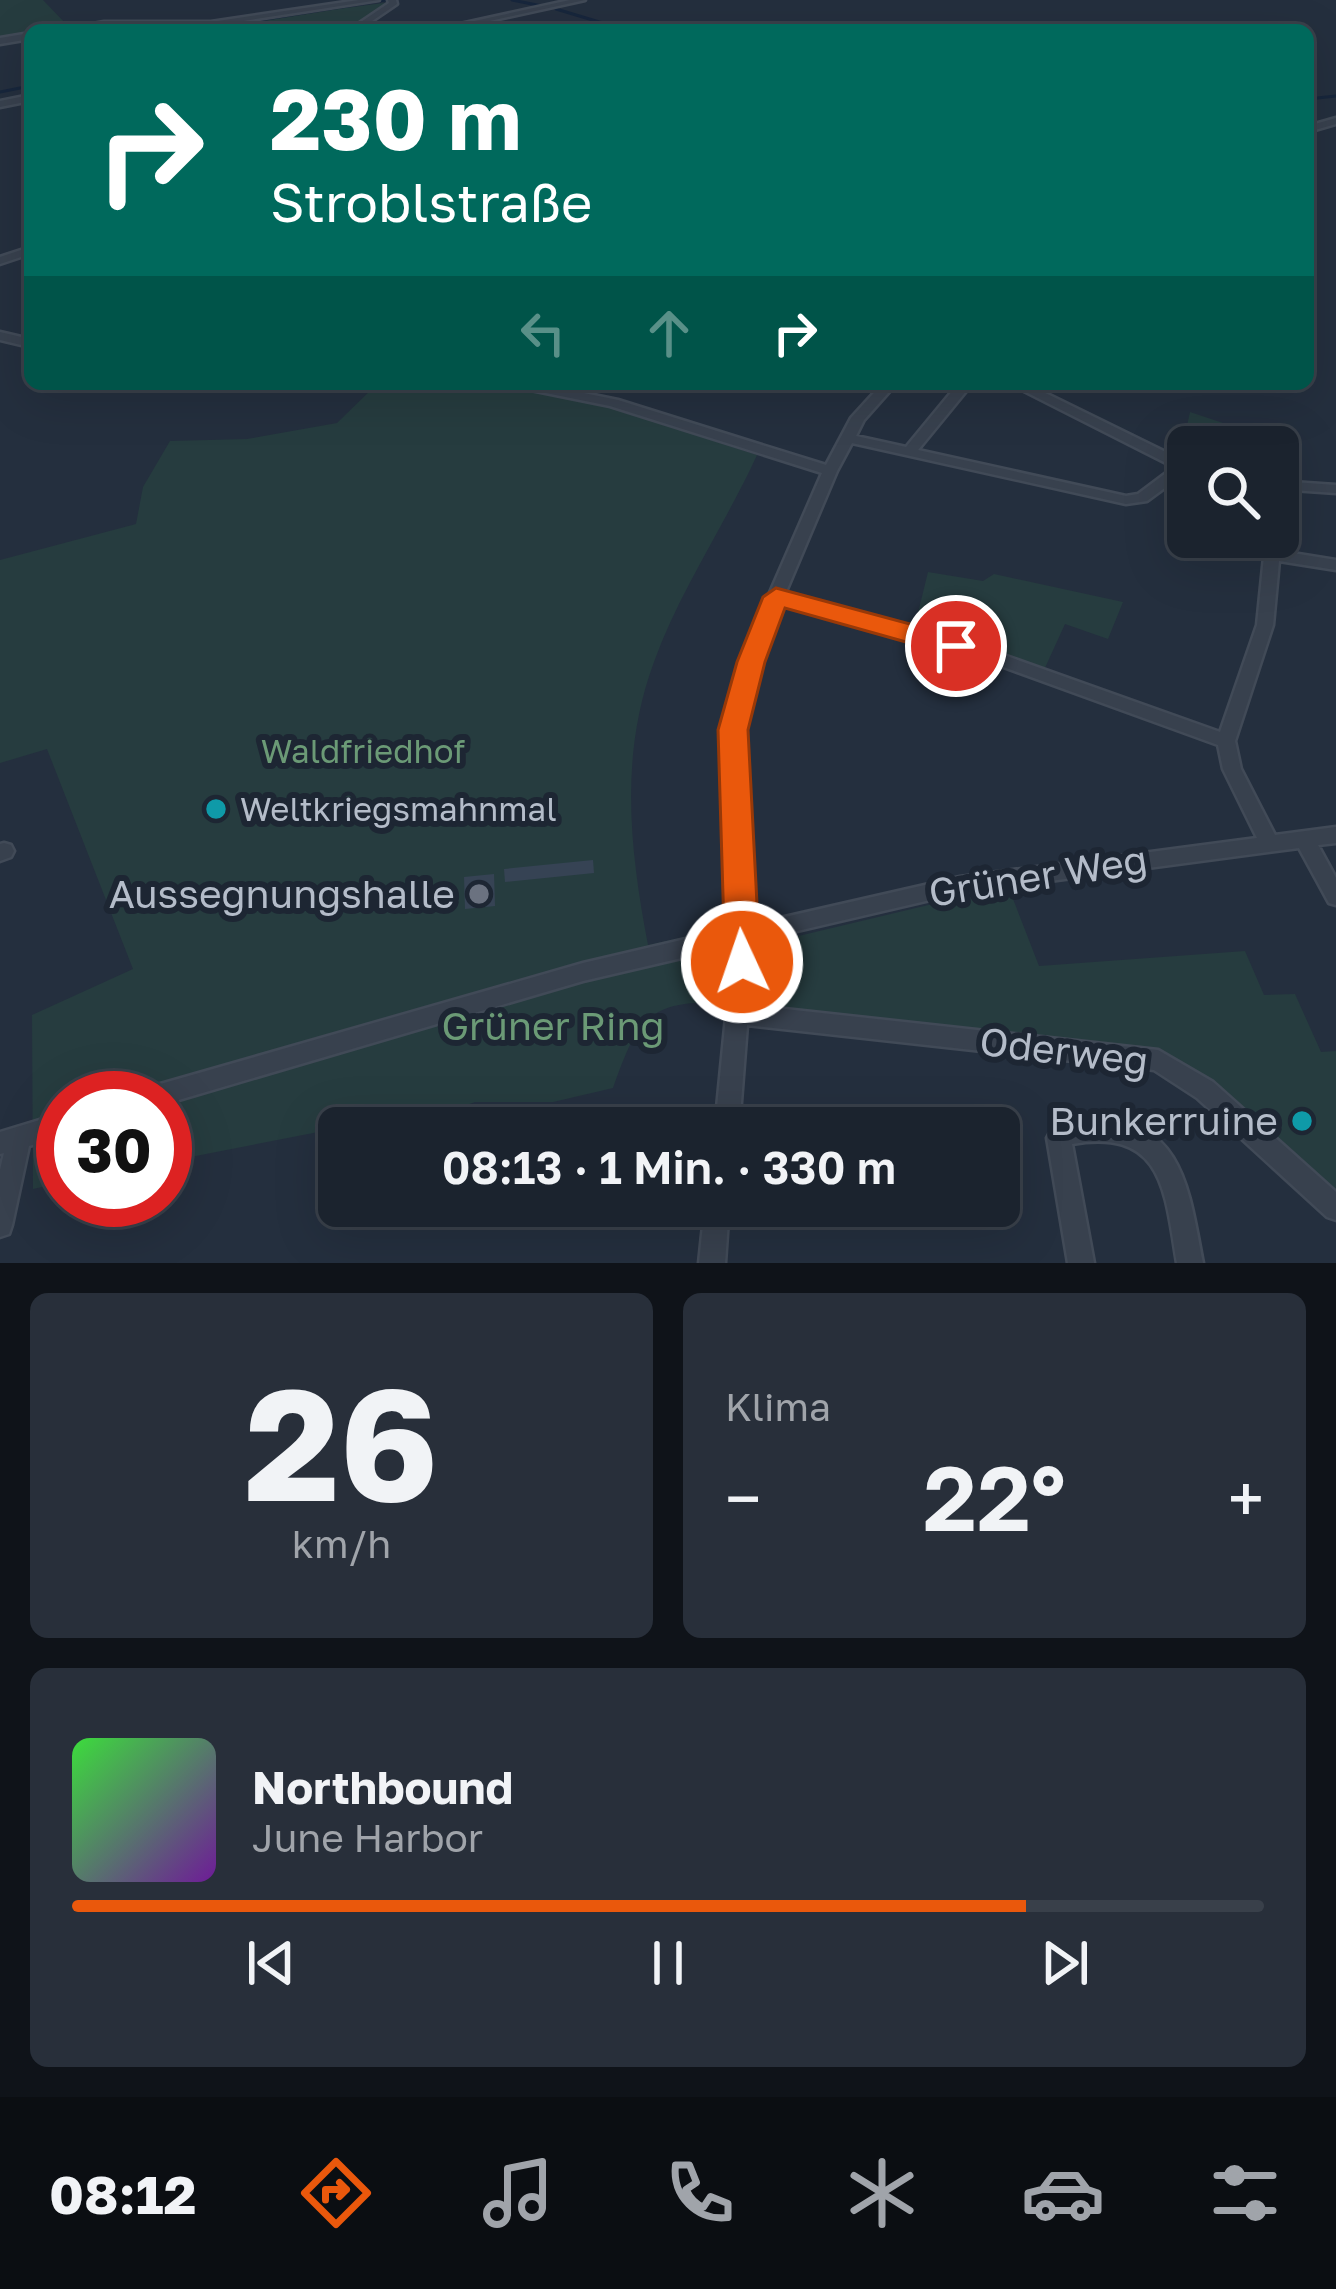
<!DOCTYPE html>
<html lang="de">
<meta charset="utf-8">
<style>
body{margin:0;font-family:"Golos Text",sans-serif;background:#282f3a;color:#f1f3f6;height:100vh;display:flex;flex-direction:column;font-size:45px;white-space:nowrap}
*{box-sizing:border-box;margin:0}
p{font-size:39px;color:#a0a4aa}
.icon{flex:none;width:66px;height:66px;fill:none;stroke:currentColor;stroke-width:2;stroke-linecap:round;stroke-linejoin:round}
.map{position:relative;height:1263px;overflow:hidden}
.details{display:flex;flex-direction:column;gap:30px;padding:30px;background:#0f1319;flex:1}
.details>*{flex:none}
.hud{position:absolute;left:24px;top:24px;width:1290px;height:366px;border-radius:18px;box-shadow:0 12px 48px #0002,0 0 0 3px #39404a;background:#00695c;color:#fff;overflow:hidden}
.controls{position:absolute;left:1167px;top:426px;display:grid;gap:24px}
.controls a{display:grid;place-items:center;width:132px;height:132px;border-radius:18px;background:#1b232e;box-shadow:0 12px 48px #0002,0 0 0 3px #39404a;font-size:60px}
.speed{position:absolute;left:36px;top:1071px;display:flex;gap:24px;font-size:60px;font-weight:700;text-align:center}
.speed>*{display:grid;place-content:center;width:156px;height:156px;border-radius:50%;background:#1b232e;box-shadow:0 12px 48px #0002,0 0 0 3px #39404a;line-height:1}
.speed .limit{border:18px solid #d22;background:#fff;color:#111}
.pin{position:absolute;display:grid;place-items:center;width:102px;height:102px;color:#fff;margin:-51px;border:6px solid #fff;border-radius:50%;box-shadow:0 3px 12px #0007}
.me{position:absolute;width:132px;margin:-66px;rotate:357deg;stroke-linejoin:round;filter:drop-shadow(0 0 9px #0008)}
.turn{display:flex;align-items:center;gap:42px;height:252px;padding:0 48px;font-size:54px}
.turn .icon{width:156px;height:156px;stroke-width:2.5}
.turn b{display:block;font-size:84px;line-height:102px}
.lanes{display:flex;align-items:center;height:114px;padding:0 48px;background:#0003;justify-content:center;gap:60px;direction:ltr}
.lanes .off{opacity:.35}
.big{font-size:90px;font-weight:600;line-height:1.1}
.details .card{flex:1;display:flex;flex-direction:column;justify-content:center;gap:18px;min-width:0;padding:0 42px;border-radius:18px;background:#282f3a}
.details .dial{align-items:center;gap:0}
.dial b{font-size:156px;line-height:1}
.song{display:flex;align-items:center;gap:36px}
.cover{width:144px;height:144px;border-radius:18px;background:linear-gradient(135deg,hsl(120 70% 55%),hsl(280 70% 35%))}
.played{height:12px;border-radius:6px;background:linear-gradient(90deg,#ea580c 80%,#39404a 80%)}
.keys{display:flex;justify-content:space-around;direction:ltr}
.heat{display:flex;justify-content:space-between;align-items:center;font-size:66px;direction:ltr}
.details .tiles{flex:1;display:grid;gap:30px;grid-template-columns:1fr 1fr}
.card:last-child{grid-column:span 2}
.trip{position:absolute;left:318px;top:1107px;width:702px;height:120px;border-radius:18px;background:#1b232e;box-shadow:0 12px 48px #0002,0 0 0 3px #39404a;font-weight:600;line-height:120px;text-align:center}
.tabs{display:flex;height:192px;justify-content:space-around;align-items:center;background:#0b0e12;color:#a0a4aa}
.tabs .icon{width:84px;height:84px}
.tabs .active{color:#ea580c}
.tabs b{font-size:54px;color:#f1f3f6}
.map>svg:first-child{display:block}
.green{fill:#263c3f}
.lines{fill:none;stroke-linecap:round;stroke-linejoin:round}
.stream{stroke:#17263c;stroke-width:3}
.building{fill:#364354}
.minor-casing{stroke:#414a57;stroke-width:5}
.minor{fill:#38414e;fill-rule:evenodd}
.route{fill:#ea580c;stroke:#983908;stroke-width:3}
.culture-dot{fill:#0f9aa8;stroke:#1d2633;stroke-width:4.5}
.worship-dot{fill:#6b7280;stroke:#1d2633;stroke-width:4.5}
.labels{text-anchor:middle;stroke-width:12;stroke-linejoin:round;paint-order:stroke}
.park-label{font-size:33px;fill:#6b9a76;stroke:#1d2633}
.poi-label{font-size:33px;fill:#b4bcc9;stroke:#1d2633;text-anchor:start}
.near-street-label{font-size:39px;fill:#b4bcc9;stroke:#1d2633}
.near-poi-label{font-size:39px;fill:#b4bcc9;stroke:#1d2633;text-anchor:end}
.near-park-label{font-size:39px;fill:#6b9a76;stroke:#1d2633}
</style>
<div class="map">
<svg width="1336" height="1263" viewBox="0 0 1336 1263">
<rect width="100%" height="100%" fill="#242f3e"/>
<g class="green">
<path d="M 0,0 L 43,0 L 67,25 L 80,27 L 216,25 L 391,2 L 351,30 L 67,28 L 30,30 L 30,35 L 0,40 Z"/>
<path d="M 377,384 L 506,384 L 577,396 L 757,455 C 725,525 680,590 654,662 C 619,756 630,850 648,945 L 698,934 L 713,955 L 726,953 L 729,1003 C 648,999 638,1018 613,1088 L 553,1102 L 475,1102 L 423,1121 L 339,1128 L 165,1162 L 165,1098 L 63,1098 L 63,1182 L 33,1189 L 32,1015 L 133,969 L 47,749 L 0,763 L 0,560 L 136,524 L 143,487 L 170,441 L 247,439 L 337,423 Z"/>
<path d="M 1190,412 L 1250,432 L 1252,447 L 1184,439 Z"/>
<path d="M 928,572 L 983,581 L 994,574 L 1123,602 L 1108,639 L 1065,624 L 1044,670 L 914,629 Z"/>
<path d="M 1008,886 L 1039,966 L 1245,951 L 1264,995 L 1295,994 L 1321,1052 L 1336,1051 L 1336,1199 L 1192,1071 L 1159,1054 L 752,1003 L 754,957 L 765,944 Z"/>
</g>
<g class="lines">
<g class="stream">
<path d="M 512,0 L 542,6"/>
<path d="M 556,9 L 626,30"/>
<path d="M 89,27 L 223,26 L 385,0"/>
<path d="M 52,30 L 70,28"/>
<path d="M 0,92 L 30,86"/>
<path d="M 1308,99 L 1336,96"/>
</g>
</g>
<g class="building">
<path d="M 593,860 L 594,873 L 505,882 L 504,869 Z"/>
<path d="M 494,874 L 495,906 L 465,909 L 464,877 Z"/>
</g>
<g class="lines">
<defs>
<g id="minor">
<path d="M 359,0 L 379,0 L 211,26 L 104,26 L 59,30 L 104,22 L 211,22 Z"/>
<path d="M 388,0 L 396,0 L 397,4 L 359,30 L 349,30 L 389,3 Z"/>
<path d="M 570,0 L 585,0 L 449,30 L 433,30 Z"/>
<path d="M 30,33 L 30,39 L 0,44 L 0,38 Z"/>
<path d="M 30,95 L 30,101 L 0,107 L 0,101 Z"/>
<path d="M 1336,118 L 1336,124 L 1308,132 L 1308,126 Z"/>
<path d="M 30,247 L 30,254 L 0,264 L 0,257 Z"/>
<path d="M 0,332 L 30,339 L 30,347 L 0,340 Z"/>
<path d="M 514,384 L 540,384 L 618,400 L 826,465 L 851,418 L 882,384 L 896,384 L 864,420 L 856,436 L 906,447 L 958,384 L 972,384 L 918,450 L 1126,496 L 1138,494 L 1174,467 L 1010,384 L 1027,384 L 1188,463 L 1188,473 L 1185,473 L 1147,501 L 1126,504 L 852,443 L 837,471 L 785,594 L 998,653 L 1220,732 L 1257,625 L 1266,537 L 1278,537 L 1279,534 L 1280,551 L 1336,560 L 1336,570 L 1279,561 L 1273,625 L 1235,741 L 1241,769 L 1275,835 L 1336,827 L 1336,843 L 1318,845 L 1336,878 L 1336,905 L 1329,903 L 1299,848 L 960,893 L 754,941 L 749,1005 L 1158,1050 L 1213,1082 L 1336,1192 L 1336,1220 L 1327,1217 L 1197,1098 L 1154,1070 L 747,1025 L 739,1128 L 715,1128 L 733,946 L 583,981 L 165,1104 L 165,1098 L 139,1098 L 142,1090 L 150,1087 L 583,963 L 733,928 L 726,713 L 768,597 L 822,473 L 610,406 L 521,388 ZM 782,604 L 987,661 L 1218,745 L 1223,769 L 1257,838 L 960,877 L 754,924 L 744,713 Z"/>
<path d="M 1258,427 L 1265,431 L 1267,447 L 1253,447 L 1251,431 Z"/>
<path d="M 1278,481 L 1336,485 L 1336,493 L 1278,489 Z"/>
<path d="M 4,843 L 11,845 L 14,851 L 11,857 L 0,861 L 0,844 Z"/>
<path d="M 63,1113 L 63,1135 L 29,1146 L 12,1225 L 9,1234 L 0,1237 L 0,1170 L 4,1153 L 0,1154 L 0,1132 Z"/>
<path d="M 1092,1119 C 1183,1117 1189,1191 1203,1263 L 1177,1263 C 1165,1192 1164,1128 1072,1144 L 1094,1263 L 1068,1263 L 1047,1138 C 1054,1122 1076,1120 1092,1119 Z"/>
<path d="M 705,1206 L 729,1206 L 725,1263 L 699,1263 Z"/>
</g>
</defs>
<use href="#minor" class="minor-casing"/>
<use href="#minor" class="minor"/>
</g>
<path class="route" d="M 776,588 L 966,639 L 970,646 L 956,656 L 785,608 L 765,662 L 748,730 L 760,962 L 754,973 L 742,977 L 730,973 L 725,962 L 718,730 L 737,662 L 763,597 Z"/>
<g class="culture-dot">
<circle cx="216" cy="809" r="12"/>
<circle cx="1302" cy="1121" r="12"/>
</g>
<circle class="worship-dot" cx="479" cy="894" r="12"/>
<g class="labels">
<g class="park-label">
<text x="363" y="763">Waldfriedhof</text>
</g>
<g class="poi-label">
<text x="240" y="821">Weltkriegsmahnmal</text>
</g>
<g class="near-street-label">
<text transform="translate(1038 876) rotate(-9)" y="14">Grüner Weg</text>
<text transform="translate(1064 1051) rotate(7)" y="14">Oderweg</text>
</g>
<g class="near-poi-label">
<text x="455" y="908">Aussegnungshalle</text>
<text x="1278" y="1135">Bunkerruine</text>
</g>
<g class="near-park-label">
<text x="553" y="1040">Grüner Ring</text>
</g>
</g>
</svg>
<div class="controls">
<a><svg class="icon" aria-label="search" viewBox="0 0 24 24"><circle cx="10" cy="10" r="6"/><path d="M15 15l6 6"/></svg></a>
</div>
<div class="speed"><div class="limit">30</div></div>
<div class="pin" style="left:956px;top:646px;background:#d93025"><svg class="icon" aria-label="arrive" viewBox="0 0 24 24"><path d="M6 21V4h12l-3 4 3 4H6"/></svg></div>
<svg class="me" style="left:742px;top:962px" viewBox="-20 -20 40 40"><circle r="17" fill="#ea580c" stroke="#fff" stroke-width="3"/><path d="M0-11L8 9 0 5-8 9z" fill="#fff"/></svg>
<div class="trip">08:13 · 1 Min. · 330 m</div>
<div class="hud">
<div class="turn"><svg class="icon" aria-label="right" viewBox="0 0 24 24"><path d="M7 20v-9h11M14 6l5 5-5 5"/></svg><div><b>230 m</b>Stroblstraße</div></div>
<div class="lanes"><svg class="icon off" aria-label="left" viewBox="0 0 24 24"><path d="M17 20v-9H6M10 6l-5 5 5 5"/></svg><svg class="icon off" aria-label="ahead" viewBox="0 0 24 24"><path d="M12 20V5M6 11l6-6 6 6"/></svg><svg class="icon" aria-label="right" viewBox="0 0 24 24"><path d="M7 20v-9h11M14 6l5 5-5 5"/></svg></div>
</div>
</div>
<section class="details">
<div class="tiles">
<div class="card dial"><b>26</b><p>km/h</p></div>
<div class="card"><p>Klima</p>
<div class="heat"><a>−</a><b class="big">22°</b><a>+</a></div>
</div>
<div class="card">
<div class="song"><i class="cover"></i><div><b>Northbound</b><p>June Harbor</p></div></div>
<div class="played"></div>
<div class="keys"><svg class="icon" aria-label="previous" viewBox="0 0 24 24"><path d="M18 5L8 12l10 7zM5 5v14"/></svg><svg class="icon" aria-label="pause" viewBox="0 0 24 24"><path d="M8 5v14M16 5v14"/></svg><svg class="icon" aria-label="next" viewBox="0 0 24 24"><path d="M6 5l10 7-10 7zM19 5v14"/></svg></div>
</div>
</div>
</section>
<nav class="tabs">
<b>08:12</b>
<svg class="icon active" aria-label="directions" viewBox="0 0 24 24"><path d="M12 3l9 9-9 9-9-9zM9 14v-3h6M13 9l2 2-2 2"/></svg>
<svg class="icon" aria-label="music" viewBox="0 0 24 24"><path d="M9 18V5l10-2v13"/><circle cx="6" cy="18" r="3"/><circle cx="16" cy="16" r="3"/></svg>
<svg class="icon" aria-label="phone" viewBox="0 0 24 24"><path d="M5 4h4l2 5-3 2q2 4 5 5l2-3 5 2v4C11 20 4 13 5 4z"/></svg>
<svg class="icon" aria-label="climate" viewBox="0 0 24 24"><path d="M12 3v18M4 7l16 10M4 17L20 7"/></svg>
<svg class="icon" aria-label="car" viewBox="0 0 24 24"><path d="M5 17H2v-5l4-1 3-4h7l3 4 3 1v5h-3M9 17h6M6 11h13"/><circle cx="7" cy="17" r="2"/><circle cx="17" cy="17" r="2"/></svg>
<svg class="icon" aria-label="filters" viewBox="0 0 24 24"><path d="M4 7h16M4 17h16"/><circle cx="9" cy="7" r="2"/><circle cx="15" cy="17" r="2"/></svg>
</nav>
